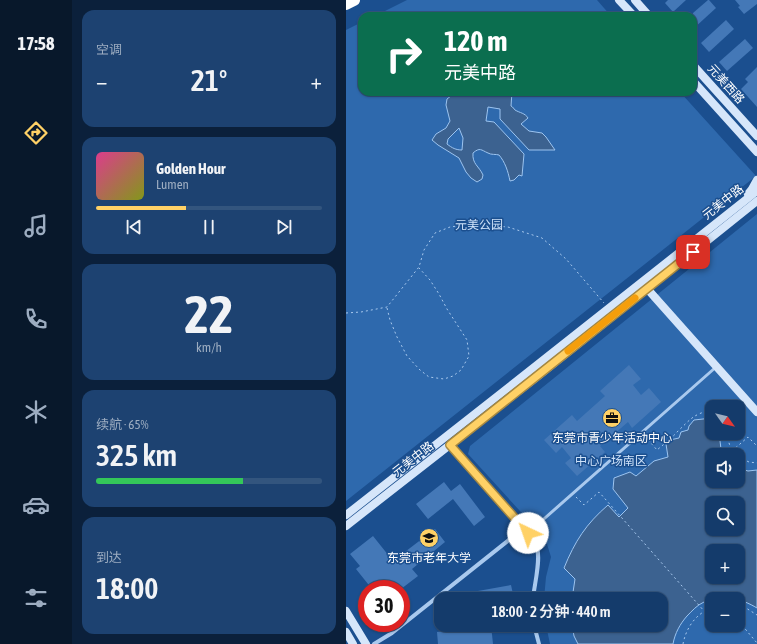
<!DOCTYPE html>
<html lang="zh">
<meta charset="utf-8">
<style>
body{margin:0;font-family:"Asap Condensed","Noto Sans SC",sans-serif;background:#1d4271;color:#f1f3f6;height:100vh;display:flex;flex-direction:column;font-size:15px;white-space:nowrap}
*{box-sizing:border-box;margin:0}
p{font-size:13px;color:#9dadc1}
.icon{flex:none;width:22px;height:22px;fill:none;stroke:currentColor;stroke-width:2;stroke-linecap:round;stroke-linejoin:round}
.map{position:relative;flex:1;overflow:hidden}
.drawer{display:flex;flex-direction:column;gap:10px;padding:10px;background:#0b203b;width:274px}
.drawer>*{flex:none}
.top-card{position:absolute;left:12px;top:12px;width:339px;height:84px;border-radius:12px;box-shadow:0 1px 3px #0004,0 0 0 1px #33557e;background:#0b6e4f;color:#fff;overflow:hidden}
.needle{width:26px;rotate:124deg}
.fabs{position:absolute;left:359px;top:400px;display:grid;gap:8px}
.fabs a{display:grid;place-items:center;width:40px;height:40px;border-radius:8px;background:#143b6b;box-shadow:0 1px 3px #0004,0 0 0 1px #33557e;font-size:20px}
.speed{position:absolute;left:12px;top:580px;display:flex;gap:8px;font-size:20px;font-weight:700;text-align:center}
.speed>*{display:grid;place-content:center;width:52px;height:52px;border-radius:50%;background:#143b6b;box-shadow:0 1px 3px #0004,0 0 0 1px #33557e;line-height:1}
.speed .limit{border:6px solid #d22;background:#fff;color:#111}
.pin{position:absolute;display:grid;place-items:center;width:34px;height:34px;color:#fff;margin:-17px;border-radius:8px;box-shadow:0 2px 6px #0006}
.me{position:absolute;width:44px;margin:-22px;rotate:318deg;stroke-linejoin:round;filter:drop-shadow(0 0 3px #0008)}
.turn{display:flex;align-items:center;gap:14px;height:84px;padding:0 20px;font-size:18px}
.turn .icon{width:52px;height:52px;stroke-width:2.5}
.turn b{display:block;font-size:28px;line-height:34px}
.big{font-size:30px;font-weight:600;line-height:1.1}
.drawer .tile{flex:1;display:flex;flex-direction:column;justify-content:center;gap:6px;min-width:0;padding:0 14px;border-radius:12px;background:#1d4271}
.drawer .dial{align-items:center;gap:0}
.dial b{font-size:52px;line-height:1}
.song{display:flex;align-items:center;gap:12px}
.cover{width:48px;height:48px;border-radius:6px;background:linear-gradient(135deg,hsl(330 70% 55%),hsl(70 70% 35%))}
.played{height:4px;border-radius:2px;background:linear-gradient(90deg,#ffd166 40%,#33557e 40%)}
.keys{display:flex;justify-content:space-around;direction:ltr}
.heat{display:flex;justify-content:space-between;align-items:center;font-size:22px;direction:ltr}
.charge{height:6px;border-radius:3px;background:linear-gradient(90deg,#34c759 65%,#33557e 0)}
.trip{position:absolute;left:88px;top:592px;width:234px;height:40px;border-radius:12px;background:#143b6b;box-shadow:0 1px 3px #0004,0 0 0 1px #33557e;font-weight:600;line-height:40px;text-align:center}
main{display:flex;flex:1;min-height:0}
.menu{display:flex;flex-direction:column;width:72px;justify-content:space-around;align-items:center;background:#08182b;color:#9dadc1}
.menu .icon{width:28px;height:28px}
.menu .active{color:#ffd166}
.menu b{font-size:18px;color:#f1f3f6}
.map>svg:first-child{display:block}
.green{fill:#2e69ad;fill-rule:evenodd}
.water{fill:#3c6290;stroke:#9cc4f0;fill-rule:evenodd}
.building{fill:#4478b7}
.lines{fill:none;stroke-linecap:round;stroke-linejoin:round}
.path{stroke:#a9c9ee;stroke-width:1;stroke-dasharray:2 3;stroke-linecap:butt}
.lane{stroke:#a9c9ee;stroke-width:3}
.street{stroke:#a9c9ee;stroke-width:4}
.secondary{stroke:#d6e6fa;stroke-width:8}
.highway{stroke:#fff;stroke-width:12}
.route-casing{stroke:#a68842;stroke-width:10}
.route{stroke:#ffd166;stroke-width:7}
.slow{stroke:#f59e0b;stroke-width:7}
.labels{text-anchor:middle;stroke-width:3;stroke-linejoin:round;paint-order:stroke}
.street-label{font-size:12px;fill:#fff;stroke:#1b4f8f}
.park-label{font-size:12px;fill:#cfe3fa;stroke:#1b4f8f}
.poi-label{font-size:12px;fill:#fff;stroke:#1b4f8f}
</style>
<main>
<nav class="menu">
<b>17:58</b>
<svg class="icon active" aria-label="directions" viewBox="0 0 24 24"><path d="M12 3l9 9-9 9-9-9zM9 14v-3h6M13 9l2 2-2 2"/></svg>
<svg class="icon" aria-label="music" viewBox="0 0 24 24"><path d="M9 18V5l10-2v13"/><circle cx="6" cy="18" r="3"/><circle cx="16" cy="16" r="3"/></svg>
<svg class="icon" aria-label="phone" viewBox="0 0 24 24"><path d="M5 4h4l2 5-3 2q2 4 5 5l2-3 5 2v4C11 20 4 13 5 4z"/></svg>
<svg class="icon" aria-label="climate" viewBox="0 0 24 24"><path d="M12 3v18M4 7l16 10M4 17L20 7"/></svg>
<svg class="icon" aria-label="car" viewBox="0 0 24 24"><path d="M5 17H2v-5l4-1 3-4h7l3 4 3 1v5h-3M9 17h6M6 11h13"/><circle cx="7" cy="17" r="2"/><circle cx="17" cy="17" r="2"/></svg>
<svg class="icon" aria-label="filters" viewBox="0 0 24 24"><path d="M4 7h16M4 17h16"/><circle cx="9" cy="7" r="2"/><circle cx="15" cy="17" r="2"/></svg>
</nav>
<section class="drawer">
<div class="tile"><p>空调</p>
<div class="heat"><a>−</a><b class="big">21°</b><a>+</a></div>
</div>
<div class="tile">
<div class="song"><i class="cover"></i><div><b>Golden Hour</b><p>Lumen</p></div></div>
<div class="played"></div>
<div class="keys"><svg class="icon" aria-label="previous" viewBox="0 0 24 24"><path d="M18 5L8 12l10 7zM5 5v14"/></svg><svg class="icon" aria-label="pause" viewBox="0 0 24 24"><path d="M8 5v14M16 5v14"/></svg><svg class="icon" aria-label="next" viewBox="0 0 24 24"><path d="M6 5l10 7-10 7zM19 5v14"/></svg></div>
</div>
<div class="tile dial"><b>22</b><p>km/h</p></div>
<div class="tile"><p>续航 · 65%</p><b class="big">325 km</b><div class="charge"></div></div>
<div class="tile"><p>到达</p><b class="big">18:00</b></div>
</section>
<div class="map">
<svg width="411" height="644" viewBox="0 0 411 644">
<rect width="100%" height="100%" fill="#1b4f8f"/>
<g class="green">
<path d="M 61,0 L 251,0 L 265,16 L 29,16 Z"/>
<path d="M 16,22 L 16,92 L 334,92 L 410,176 L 0,501 L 0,30 Z"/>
<path d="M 411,214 L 411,644 L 204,644 L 200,625 L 315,625 L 315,599 L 198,599 L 200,577 L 205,557 L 201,544 L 194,533 L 122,454 L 124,446 ZM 366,407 L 392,407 L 392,433 L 366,433 ZM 366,455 L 392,455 L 392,481 L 366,481 ZM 366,503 L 392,503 L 392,529 L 366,529 ZM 366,551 L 392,551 L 392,577 L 366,577 ZM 366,599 L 392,599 L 392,625 L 366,625 Z"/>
</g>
<g class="water">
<path d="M 110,92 L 166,92 L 165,106 C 167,107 168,109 169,110 C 174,113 179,113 182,118 L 175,124 L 183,131 L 196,133 L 200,137 L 209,150 L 183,150 L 154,119 L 154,109 L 142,107 L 140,121 L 148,122 L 178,154 L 176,176 L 173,175 L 168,180 L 164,181 C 162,171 159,162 153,155 C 150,154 145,155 142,153 C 135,150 134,147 127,153 C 126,164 133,166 137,175 L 136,179 L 131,182 L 125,178 L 120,172 L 113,158 L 92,145 L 86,140 L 90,134 L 100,128 L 104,121 L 100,105 L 101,99 ZM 113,128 L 117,138 L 116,150 C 110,150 106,148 101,144 L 102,139 Z"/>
<path d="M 366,418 L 366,433 L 373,433 L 375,449 L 377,455 L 366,455 L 366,481 L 392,481 L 392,468 L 402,471 L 411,470 L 411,608 C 396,599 375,592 358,602 C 351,605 346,611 341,616 C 334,624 329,633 327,644 L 232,644 L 228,636 L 226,625 L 315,625 L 315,599 L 226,599 L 229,579 L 218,568 C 229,541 240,524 262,505 L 273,517 L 282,508 L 267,489 L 268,478 L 284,472 L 290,476 L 308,461 L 322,457 L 320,444 L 324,440 L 333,438 L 335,432 L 342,430 L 343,426 L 348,420 ZM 366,503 L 392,503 L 392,529 L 366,529 ZM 366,551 L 392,551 L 392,577 L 366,577 Z"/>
</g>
<g class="building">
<path d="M 322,0 L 340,0 L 327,12 L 319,3 Z"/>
<path d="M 362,0 L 363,0 L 370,8 L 347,29 L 347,13 Z"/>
<path d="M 389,0 L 411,0 L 411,4 L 398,14 L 392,7 L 394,6 Z"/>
<path d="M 380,20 L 388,29 L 363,52 L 355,43 Z"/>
<path d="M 399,39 L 407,48 L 381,71 L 373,62 Z"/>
<path d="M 411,67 L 411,107 L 395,89 L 402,82 L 399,79 Z"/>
<path d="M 283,365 L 295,379 L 287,385 L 295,395 L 303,388 L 315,402 L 286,428 L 282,422 L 254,446 L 259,452 L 231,476 L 219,463 L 225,458 L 216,447 L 210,453 L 198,440 L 226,415 L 231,421 L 259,396 L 254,391 Z"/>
<path d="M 98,482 L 105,491 L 114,484 L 139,517 L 128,526 L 107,499 L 82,519 L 70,504 Z"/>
<path d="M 89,529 L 99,542 L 66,569 L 72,576 L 55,589 L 26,589 L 10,569 L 14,566 L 4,554 L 27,536 L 47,561 Z"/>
<path d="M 165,585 L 167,594 L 171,594 L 172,599 L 104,599 L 104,596 Z"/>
<path d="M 141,625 L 145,625 L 147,644 L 92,644 L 91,632 Z"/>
</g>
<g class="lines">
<g class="path">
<path d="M 41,308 L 44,320 L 51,337 L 61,356 L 74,370 L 83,377 L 98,379 L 107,376 L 115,370 L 123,356 L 121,340 L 101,309 L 93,294 L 84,280 L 73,268"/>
<path d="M 0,313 L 15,312 L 41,307 L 73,267 L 78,250 L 89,233 L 104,227 L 125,224 L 162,227 L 196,238 L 220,259 L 258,303"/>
<path d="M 381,433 C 382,442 384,448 390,455"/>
<path d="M 299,436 L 311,450 C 318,444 326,438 332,431 C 345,419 347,414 366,410"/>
<path d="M 386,451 L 402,437 L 411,446"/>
<path d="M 392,457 L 403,462 L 411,463"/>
<path d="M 230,497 L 238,505 L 253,492 L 366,620"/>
<path d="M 392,606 L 400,608 L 411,615"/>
<path d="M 392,623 L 395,624 L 411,643"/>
<path d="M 371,625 L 371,626 L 373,625"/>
<path d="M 337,644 C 340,628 350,613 366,608"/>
</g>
<path class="lane" d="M 182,533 L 370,367"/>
<g class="street">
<path d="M 104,445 L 181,532 C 184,537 188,542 191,548 C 195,560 188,586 187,599"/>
<path d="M 188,625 L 193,644"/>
<path d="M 28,644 L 46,633 L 178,528"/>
</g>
<g class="secondary">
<path d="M 273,0 L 288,16"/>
<path d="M 289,0 L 303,16"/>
<path d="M 347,65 L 411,136"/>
<path d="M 347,81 L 411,152"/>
<path d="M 402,194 L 406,189 L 411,180"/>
<path d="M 297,284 L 411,412"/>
<path d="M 0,515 L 186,369 L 411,191"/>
<path d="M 0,526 L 192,376 L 411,201"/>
<path d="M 0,611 L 20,644"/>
<path d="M 0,632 L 7,644"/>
</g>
<path class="highway" d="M 0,4 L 8,0"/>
</g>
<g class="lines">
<defs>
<path id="route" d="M 182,533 L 104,445 L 347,252"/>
</defs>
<use href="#route" class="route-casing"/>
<use href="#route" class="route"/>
<path class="slow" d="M 222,351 L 289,298"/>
</g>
<defs>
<symbol id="office-disc" viewBox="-11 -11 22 22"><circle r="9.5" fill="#ffd166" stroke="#1b4f8f"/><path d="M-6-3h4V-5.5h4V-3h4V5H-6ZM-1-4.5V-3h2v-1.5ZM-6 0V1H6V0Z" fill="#111"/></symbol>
<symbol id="school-disc" viewBox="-11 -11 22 22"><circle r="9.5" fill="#ffd166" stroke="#1b4f8f"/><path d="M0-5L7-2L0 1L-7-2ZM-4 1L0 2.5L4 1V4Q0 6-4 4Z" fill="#111"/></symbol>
</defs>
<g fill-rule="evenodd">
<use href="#office-disc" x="255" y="407" width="22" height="22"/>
<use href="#school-disc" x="72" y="527" width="22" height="22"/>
</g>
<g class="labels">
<g class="street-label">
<text transform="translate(380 84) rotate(48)" y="4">元美西路</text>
<text transform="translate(377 202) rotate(-38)" y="4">元美中路</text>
<text transform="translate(67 459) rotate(-38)" y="4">元美中路</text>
</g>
<g class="park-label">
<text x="133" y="229">元美公园</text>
<text x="265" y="465">中心广场南区</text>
</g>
<g class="poi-label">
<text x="266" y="442">东莞市青少年活动中心</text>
<text x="83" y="562">东莞市老年大学</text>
</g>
</g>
</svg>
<div class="fabs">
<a><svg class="needle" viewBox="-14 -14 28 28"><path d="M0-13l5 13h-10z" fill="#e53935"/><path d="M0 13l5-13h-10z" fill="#9dadc1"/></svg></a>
<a><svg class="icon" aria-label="sound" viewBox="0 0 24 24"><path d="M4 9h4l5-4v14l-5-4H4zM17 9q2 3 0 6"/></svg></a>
<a><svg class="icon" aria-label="search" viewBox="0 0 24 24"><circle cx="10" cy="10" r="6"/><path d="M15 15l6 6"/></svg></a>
<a>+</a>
<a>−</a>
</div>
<div class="speed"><div class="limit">30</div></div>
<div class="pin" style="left:347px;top:252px;background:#d93025"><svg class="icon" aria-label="arrive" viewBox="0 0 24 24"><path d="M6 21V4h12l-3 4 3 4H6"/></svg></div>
<svg class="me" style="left:182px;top:533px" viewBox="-20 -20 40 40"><circle r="19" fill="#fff"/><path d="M0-13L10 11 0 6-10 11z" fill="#ffd166"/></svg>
<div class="trip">18:00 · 2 分钟 · 440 m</div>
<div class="top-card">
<div class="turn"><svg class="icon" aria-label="right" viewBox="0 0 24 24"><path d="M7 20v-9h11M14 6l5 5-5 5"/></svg><div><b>120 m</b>元美中路</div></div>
</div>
</div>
</main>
